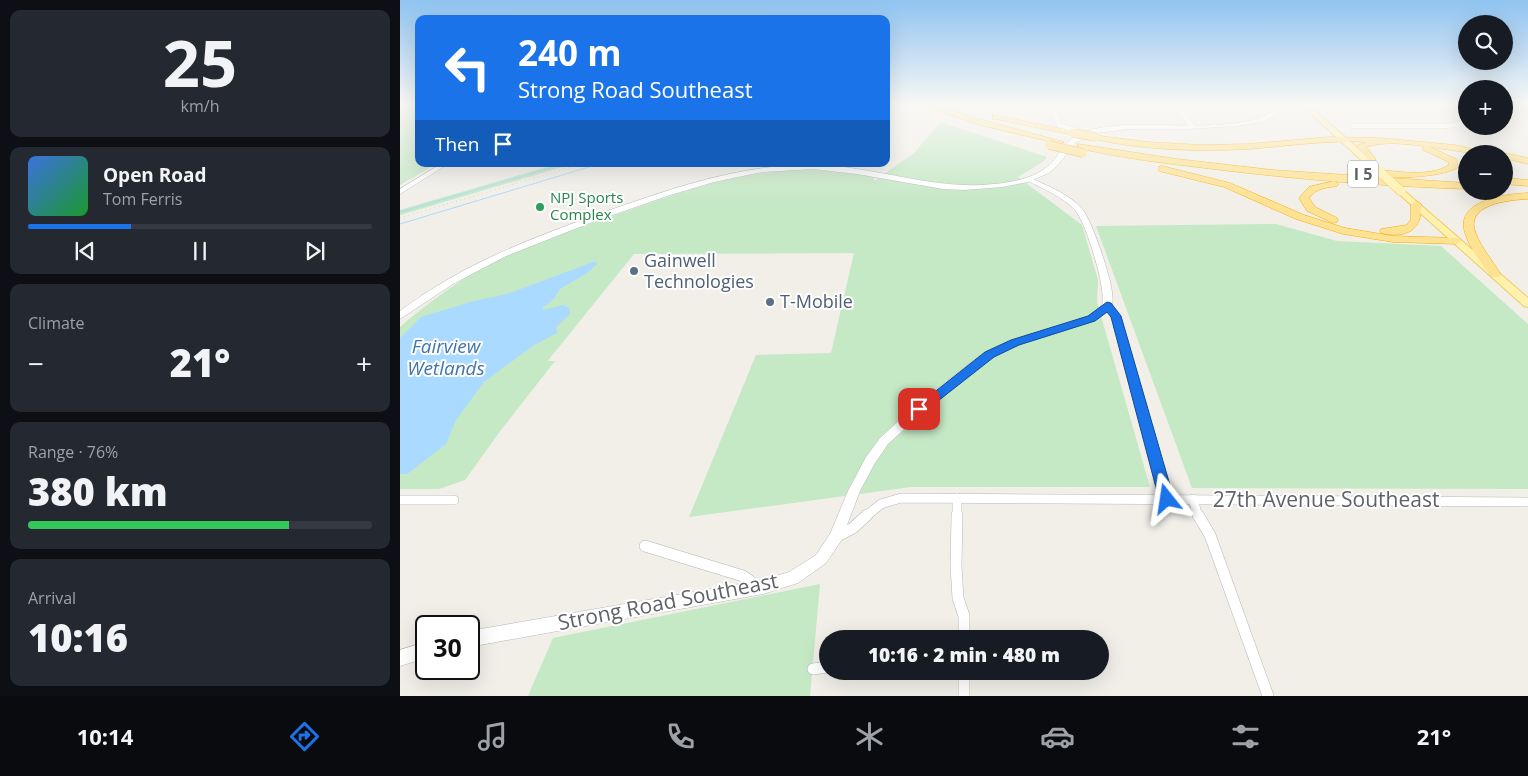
<!DOCTYPE html>
<meta charset="utf-8">
<style>
body{margin:0;font-family:"Open Sans",sans-serif;background:#242831;color:#f1f3f6;height:100vh;display:flex;flex-direction:column;font-size:19px;white-space:nowrap}
*{box-sizing:border-box;margin:0}
p{font-size:16px;color:#9ea1a6}
.icon{flex:none;width:28px;height:28px;fill:none;stroke:currentColor;stroke-width:2;stroke-linecap:round;stroke-linejoin:round}
.map{position:relative;flex:1;overflow:hidden}
.details{display:flex;flex-direction:column;gap:10px;padding:10px;background:#0d0f14;width:400px}
.details>*{flex:none}
.banner{position:absolute;left:15px;top:15px;width:475px;height:152px;border-radius:10px;box-shadow:0 5px 20px #0002;background:#1a73e8;color:#fff;overflow:hidden}
.fabs{position:absolute;left:1058px;top:15px;display:grid;gap:10px}
.fabs a{display:grid;place-items:center;width:55px;height:55px;border-radius:50%;background:#171b24;box-shadow:0 5px 20px #0002;font-size:25px}
.speed{position:absolute;left:15px;top:615px;display:flex;gap:10px;font-size:25px;font-weight:700;text-align:center}
.speed>*{display:grid;place-content:center;width:65px;height:65px;border-radius:50%;background:#171b24;box-shadow:0 5px 20px #0002;line-height:1}
.speed .limit{border:2px solid #111;border-radius:8px;background:#fff;color:#111}
.pin{position:absolute;display:grid;place-items:center;width:42px;height:42px;color:#fff;margin:-21px;border-radius:10px;box-shadow:0 2px 8px #0006}
.me{position:absolute;width:55px;margin:-28px;rotate:345deg;stroke-linejoin:round;filter:drop-shadow(0 0 4px #0008)}
.turn{display:flex;align-items:center;gap:18px;height:105px;padding:0 20px;font-size:22px}
.turn .icon{width:65px;height:65px;stroke-width:2.5}
.turn b{display:block;font-size:35px;line-height:42px}
.then{display:flex;align-items:center;height:48px;padding:0 20px;background:#0003;gap:10px;font-size:19px}
.big{font-size:38px;font-weight:800;line-height:1.1}
.details .tile{flex:1;display:flex;flex-direction:column;justify-content:center;gap:8px;min-width:0;padding:0 18px;border-radius:10px;background:#242831}
.details .dial{align-items:center;gap:0}
.dial b{font-size:65px;line-height:1}
.song{display:flex;align-items:center;gap:15px}
.cover{width:60px;height:60px;border-radius:8px;background:linear-gradient(135deg,hsl(220 70% 55%),hsl(130 70% 35%))}
.played{height:5px;border-radius:2px;background:linear-gradient(90deg,#1a73e8 30%,#363941 30%)}
.keys{display:flex;justify-content:space-around;direction:ltr}
.heat{display:flex;justify-content:space-between;align-items:center;font-size:28px;direction:ltr}
.charge{height:8px;border-radius:4px;background:linear-gradient(90deg,#34c759 76%,#363941 0)}
.trip{position:absolute;left:419px;top:630px;width:290px;height:50px;border-radius:25px;background:#171b24;box-shadow:0 5px 20px #0002;font-weight:800;line-height:50px;text-align:center}
.tab-bar{display:flex;height:80px;justify-content:space-around;align-items:center;background:#090b0e;color:#9ea1a6}
.tab-bar .icon{width:35px;height:35px}
.tab-bar .on{color:#1a73e8}
.tab-bar b{font-size:22px;color:#f1f3f6}
main{display:flex;flex:1;min-height:0}
.map>svg:first-child{display:block}
.green{fill:#c5e8c5}
.water{fill:#aadaff}
.lines{fill:none;stroke-linecap:round;stroke-linejoin:round}
.stream{stroke:#aadaff;stroke-width:1}
.minor-far3-casing{stroke:#b5b8bc;stroke-width:5}
.minor-far2-casing{stroke:#b5b8bc;stroke-width:8}
.minor-far1-casing{stroke:#b5b8bc;stroke-width:10}
.minor-casing{stroke:#b5b8bc;stroke-width:12}
.tertiary-casing{stroke:#b5b8bc;stroke-width:1}
.secondary-casing{stroke:#b6babf;stroke-width:1}
.primary-casing{stroke:#f2c960;stroke-width:2}
.motorway-casing{stroke:#f9ab00;stroke-width:1}
.minor-far3{stroke:#fff;stroke-width:4.5}
.minor-far2{stroke:#fff;stroke-width:7}
.minor-far1{stroke:#fff;stroke-width:9}
.minor{stroke:#fff;stroke-width:11}
.tertiary{fill:#fff;fill-rule:evenodd}
.secondary{fill:#fff;fill-rule:evenodd}
.primary{fill:#fff2af;fill-rule:evenodd}
.motorway{fill:#fde293;fill-rule:evenodd}
.rail{stroke:#b6b7b8;stroke-width:1;stroke-dasharray:0.5 4;stroke-linecap:butt}
.primary-bridge-far1-casing{stroke:#f2c960;stroke-width:8;stroke-linecap:butt}
.primary-bridge-casing{stroke:#f2c960;stroke-width:10;stroke-linecap:butt}
.motorway-bridge-casing{stroke:#f9ab00;stroke-width:9;stroke-linecap:butt}
.primary-bridge-far1{stroke:#fff2af;stroke-width:8}
.primary-bridge{stroke:#fff2af;stroke-width:9}
.motorway-bridge{stroke:#fde293;stroke-width:8}
.route{fill:#1a73e8;stroke:#114b97}
.leisure-dot{fill:#2e9e5b;stroke:#fff;stroke-width:2}
.service-dot{fill:#5c6f8a;stroke:#fff;stroke-width:2}
.labels{text-anchor:middle;stroke-width:4;stroke-linejoin:round;paint-order:stroke}
.far-leisure-label{font-size:15px;fill:#27864d;stroke:#fff;text-anchor:start}
.shield{fill:#fff;stroke:#8f9295;stroke-width:1}
.shield-label{font-size:16px;font-weight:bold;fill:#5f6368}
.service-label{font-size:18px;fill:#4e5e75;stroke:#fff;text-anchor:start}
.water-label{font-size:19px;font-style:italic;fill:#4174aa;stroke:#fff}
.near-street-label{font-size:21px;fill:#5f6368;stroke:#fff}
</style>
<main>
<section class="details">
<div class="tile dial"><b>25</b><p>km/h</p></div>
<div class="tile">
<div class="song"><i class="cover"></i><div><b>Open Road</b><p>Tom Ferris</p></div></div>
<div class="played"></div>
<div class="keys"><svg class="icon" aria-label="previous" viewBox="0 0 24 24"><path d="M18 5L8 12l10 7zM5 5v14"/></svg><svg class="icon" aria-label="pause" viewBox="0 0 24 24"><path d="M8 5v14M16 5v14"/></svg><svg class="icon" aria-label="next" viewBox="0 0 24 24"><path d="M6 5l10 7-10 7zM19 5v14"/></svg></div>
</div>
<div class="tile"><p>Climate</p>
<div class="heat"><a>−</a><b class="big">21°</b><a>+</a></div>
</div>
<div class="tile"><p>Range · 76%</p><b class="big">380 km</b><div class="charge"></div></div>
<div class="tile"><p>Arrival</p><b class="big">10:16</b></div>
</section>
<div class="map">
<svg width="1128" height="696" viewBox="0 0 1128 696">
<rect width="100%" height="100%" fill="#f1efe8"/>
<g class="green">
<path d="M 0,104 L 19,104 L 19,164 L 36,164 L 0,185 Z"/>
<path d="M 540,122 L 647,157 L 644,161 L 618,177 L 682,225 L 698,280 L 697,302 L 750,487 L 511,487 L 289,517 L 356,355 L 431,353 L 454,253 L 234,254 L 150,358 L 148,361 L 155,361 L 101,430 L 65,480 L 39,489 L 0,489 L 0,327 C 21,309 43,292 67,277 C 112,250 163,233 213,216 C 306,183 373,157 474,177 L 474,181 L 514,153 Z"/>
<path d="M 157,164 L 173,164 L 0,215 L 0,210 Z"/>
<path d="M 876,224 L 937,241 L 1041,246 L 1128,324 L 1128,489 L 792,488 L 696,226 Z"/>
<path d="M 420,584 L 410,696 L 128,696 L 153,638 Z"/>
</g>
<path class="water" d="M 193,262 L 197,262 L 196,265 L 187,273 L 160,289 L 154,299 L 142,308 L 143,310 L 163,305 L 169,308 L 170,314 L 156,327 L 157,333 L 131,347 L 84,382 L 56,420 L 46,444 L 7,474 L 0,474 L 0,338 L 21,317 L 74,301 L 107,294 Z"/>
<g class="lines">
<g class="stream">
<path d="M 1086,126 L 1091,129"/>
<path d="M 0,212 L 164,164"/>
<path d="M 0,224 L 199,164"/>
</g>
<defs>
<g id="minor-far3">
<path d="M 652,104 L 659,125 L 681,132"/>
<path d="M 775,104 L 792,126"/>
<path d="M 953,126 L 1046,126 L 1060,124 L 1065,121 L 1062,115 L 1042,104"/>
</g>
<path id="minor-far2" d="M 707,305 L 716,317 L 732,375"/>
<g id="minor-far1">
<path d="M 732,373 L 767,499"/>
<path d="M 793,499 L 798,517"/>
<path d="M 0,500 L 54,500"/>
<path d="M 465,517 L 481,504 L 501,498 L 1128,502"/>
<path d="M 557,517 L 557,498"/>
</g>
<g id="minor">
<path d="M 557,515 L 556,566 L 558,598 L 564,616 L 564,639"/>
<path d="M 798,515 L 810,535 L 868,696"/>
<path d="M 436,537 L 453,528 L 467,515"/>
<path d="M 245,546 L 343,576 L 350,581 L 352,589"/>
<path d="M 413,669 L 428,667"/>
<path d="M 564,671 L 564,696"/>
</g>
<g id="tertiary">
<path d="M 41,164 L 48,164 L 0,194 L 0,189 Z"/>
<path d="M 626,178 L 630,178 C 648,186 670,194 683,210 C 692,221 717,291 712,304 C 709,312 702,316 695,320 L 628,341 L 602,352 L 586,361 L 523,412 L 488,444 L 475,463 L 460,491 L 441,541 L 426,563 L 398,583 L 363,594 L 69,647 L 69,631 L 363,580 L 389,572 L 416,555 L 430,534 L 448,491 L 466,457 L 480,438 L 515,406 L 578,357 L 594,348 L 622,337 L 689,316 L 702,305 C 707,291 686,222 675,210 C 662,196 643,189 626,180 Z"/>
<path d="M 26,642 L 26,658 L 0,666 L 0,650 Z"/>
</g>
<path id="secondary" d="M 880,104 L 886,104 L 877,115 L 861,122 L 837,126 L 788,129 L 729,129 L 697,133 L 675,143 L 658,165 L 649,173 L 628,182 L 602,187 L 564,190 L 543,189 L 457,174 L 413,169 L 362,172 L 314,182 L 267,196 L 190,223 L 106,256 L 53,284 L 0,319 L 0,311 C 65,262 139,235 216,208 C 279,186 344,164 412,165 C 473,165 532,191 594,184 C 612,182 632,179 647,167 C 655,161 659,152 665,145 C 676,132 695,128 712,126 C 756,121 833,134 870,113 C 874,111 877,107 880,104 Z"/>
<g id="primary">
<path d="M 900,104 L 907,104 L 976,164 L 976,168 L 970,168 Z"/>
<path d="M 1001,188 L 1128,298 L 1128,307 L 1124,306 L 998,193 L 997,191 Z"/>
</g>
<g id="motorway">
<path d="M 519,104 L 529,104 L 586,121 L 664,142 L 660,144 L 580,125 Z"/>
<path d="M 593,115 L 673,131 L 677,133 L 673,135 L 596,119 L 593,119 Z"/>
<path d="M 693,135 L 748,142 L 801,145 L 849,144 L 929,137 L 980,138 L 1055,145 L 1096,154 L 1077,154 L 1030,147 L 1056,159 L 1058,166 L 1057,168 C 1043,177 980,182 968,172 L 972,169 C 995,171 1029,178 1049,165 L 1049,162 L 1023,150 L 1022,148 L 1024,146 C 1003,144 986,141 966,147 L 975,158 L 977,166 L 973,169 L 970,168 L 967,158 L 957,146 L 966,142 C 927,140 888,146 849,149 C 798,152 743,150 693,139 Z"/>
<path d="M 678,144 L 777,159 L 873,170 L 1066,183 L 1066,189 C 979,186 892,179 805,168 C 763,163 720,158 678,148 Z"/>
<path d="M 1104,153 L 1128,158 L 1128,164 L 1104,158 Z"/>
<path d="M 762,166 L 830,183 L 904,215 L 945,228 L 993,236 L 1057,238 L 1062,241 L 1057,244 L 993,242 L 943,234 L 896,219 L 824,187 L 759,171 L 759,167 Z"/>
<path d="M 1104,178 L 1128,180 L 1128,186 L 1104,184 Z"/>
<path d="M 934,181 L 939,184 L 937,186 C 926,188 916,188 909,198 L 915,207 L 937,218 L 938,220 L 937,222 L 933,223 L 907,211 L 899,198 L 909,187 Z"/>
<path d="M 1128,193 L 1128,199 C 1109,200 1063,204 1076,234 C 1082,249 1093,261 1101,275 L 1099,277 L 1091,277 C 1082,264 1070,249 1065,233 C 1054,200 1107,194 1128,193 Z"/>
<path d="M 1016,201 L 1021,204 C 1023,230 1006,239 981,233 L 980,231 L 981,229 L 1007,225 L 1011,219 L 1011,204 Z"/>
</g>
</defs>
<use href="#minor-far3" class="minor-far3-casing"/>
<use href="#minor-far2" class="minor-far2-casing"/>
<use href="#minor-far1" class="minor-far1-casing"/>
<use href="#minor" class="minor-casing"/>
<use href="#tertiary" class="tertiary-casing"/>
<use href="#secondary" class="secondary-casing"/>
<use href="#primary" class="primary-casing"/>
<use href="#motorway" class="motorway-casing"/>
<use href="#minor-far3" class="minor-far3"/>
<use href="#minor-far2" class="minor-far2"/>
<use href="#minor-far1" class="minor-far1"/>
<use href="#minor" class="minor"/>
<use href="#tertiary" class="tertiary"/>
<use href="#secondary" class="secondary"/>
<use href="#primary" class="primary"/>
<use href="#motorway" class="motorway"/>
<path class="rail" d="M 0,218 L 181,164"/>
<defs>
<path id="primary-bridge-far1" d="M 973,166 L 982,174"/>
<path id="primary-bridge" d="M 981,173 L 1001,191"/>
<g id="motorway-bridge">
<path d="M 673,133 L 696,137"/>
<path d="M 649,145 L 683,153"/>
</g>
</defs>
<use href="#primary-bridge-far1" class="primary-bridge-far1-casing"/>
<use href="#primary-bridge" class="primary-bridge-casing"/>
<use href="#motorway-bridge" class="motorway-bridge-casing"/>
<use href="#primary-bridge-far1" class="primary-bridge-far1"/>
<use href="#primary-bridge" class="primary-bridge"/>
<use href="#motorway-bridge" class="motorway-bridge"/>
</g>
<linearGradient id="sky" x2="0" y2="1"><stop stop-color="#8fc3f1"/><stop offset="0.52" stop-color="#f9f8f5"/><stop offset="1" stop-color="#f9f8f5" stop-opacity="0"/></linearGradient>
<rect width="1128" height="201" fill="url(#sky)"/>
<path class="route" d="M 707,302 L 711,303 L 721,316 L 774,499 L 772,504 L 767,505 L 762,504 L 759,499 L 711,317 L 707,312 L 695,321 L 619,345 L 594,357 L 524,412 L 515,412 L 513,409 L 585,352 L 611,340 L 688,316 Z"/>
<circle class="leisure-dot" cx="140" cy="207" r="5"/>
<g class="service-dot">
<circle cx="234" cy="271" r="5"/>
<circle cx="370" cy="302" r="5"/>
</g>
<g class="labels">
<g class="far-leisure-label">
<text x="150" y="203">NPJ Sports<tspan x="150" dy="17">Complex</tspan></text>
</g>
<rect class="shield" x="948" y="160.5" width="30" height="27" rx="4"/>
<g class="shield-label">
<text x="963" y="180">I 5</text>
</g>
<g class="service-label">
<text x="244" y="267">Gainwell<tspan x="244" dy="21">Technologies</tspan></text>
<text x="380" y="308">T-Mobile</text>
</g>
<g class="water-label">
<text x="46" y="353">Fairview<tspan x="46" dy="22">Wetlands</tspan></text>
</g>
<g class="near-street-label">
<text x="926" y="507">27th Avenue Southeast</text>
<text transform="translate(268 602) rotate(-11)" y="7">Strong Road Southeast</text>
</g>
</g>
</svg>
<div class="fabs">
<a><svg class="icon" aria-label="search" viewBox="0 0 24 24"><circle cx="10" cy="10" r="6"/><path d="M15 15l6 6"/></svg></a>
<a>+</a>
<a>−</a>
</div>
<div class="speed"><div class="limit">30</div></div>
<div class="pin" style="left:519px;top:409px;background:#d93025"><svg class="icon" aria-label="arrive" viewBox="0 0 24 24"><path d="M6 21V4h12l-3 4 3 4H6"/></svg></div>
<svg class="me" style="left:767px;top:499px" viewBox="-20 -20 40 40"><path d="M0-17L14 15 0 8-14 15z" fill="#1a73e8" stroke="#fff" stroke-width="4"/></svg>
<div class="trip">10:16 · 2 min · 480 m</div>
<div class="banner">
<div class="turn"><svg class="icon" aria-label="left" viewBox="0 0 24 24"><path d="M17 20v-9H6M10 6l-5 5 5 5"/></svg><div><b>240 m</b>Strong Road Southeast</div></div>
<div class="then">Then<svg class="icon" aria-label="arrive" viewBox="0 0 24 24"><path d="M6 21V4h12l-3 4 3 4H6"/></svg></div>
</div>
</div>
</main>
<nav class="tab-bar">
<b>10:14</b>
<svg class="icon on" aria-label="directions" viewBox="0 0 24 24"><path d="M12 3l9 9-9 9-9-9zM9 14v-3h6M13 9l2 2-2 2"/></svg>
<svg class="icon" aria-label="music" viewBox="0 0 24 24"><path d="M9 18V5l10-2v13"/><circle cx="6" cy="18" r="3"/><circle cx="16" cy="16" r="3"/></svg>
<svg class="icon" aria-label="phone" viewBox="0 0 24 24"><path d="M5 4h4l2 5-3 2q2 4 5 5l2-3 5 2v4C11 20 4 13 5 4z"/></svg>
<svg class="icon" aria-label="climate" viewBox="0 0 24 24"><path d="M12 3v18M4 7l16 10M4 17L20 7"/></svg>
<svg class="icon" aria-label="car" viewBox="0 0 24 24"><path d="M5 17H2v-5l4-1 3-4h7l3 4 3 1v5h-3M9 17h6M6 11h13"/><circle cx="7" cy="17" r="2"/><circle cx="17" cy="17" r="2"/></svg>
<svg class="icon" aria-label="filters" viewBox="0 0 24 24"><path d="M4 7h16M4 17h16"/><circle cx="9" cy="7" r="2"/><circle cx="15" cy="17" r="2"/></svg>
<b>21°</b>
</nav>
